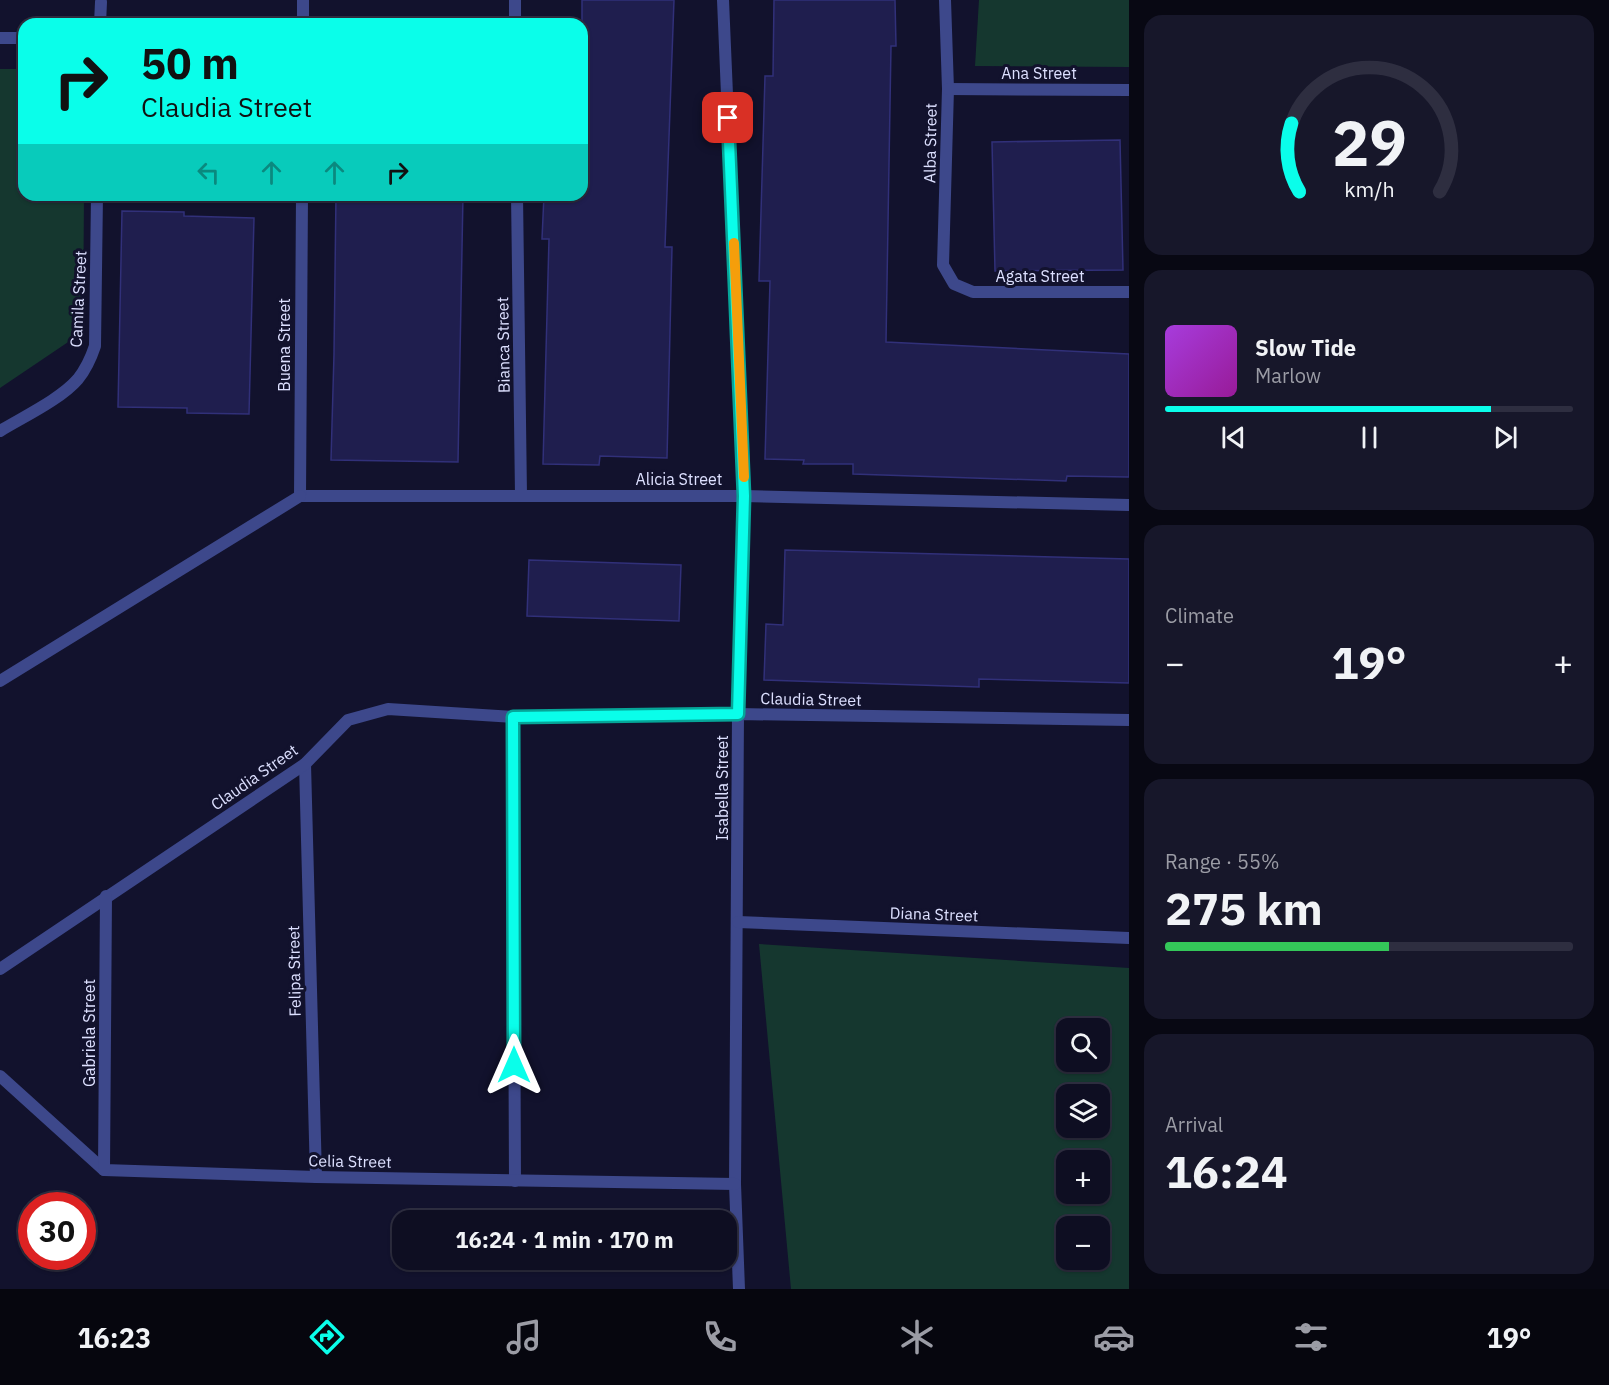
<!DOCTYPE html>
<meta charset="utf-8">
<style>
body{margin:0;font-family:"IBM Plex Sans",sans-serif;background:#17172a;color:#f1f3f6;height:100vh;display:flex;flex-direction:column;font-size:22px;white-space:nowrap}
*{box-sizing:border-box;margin:0}
p{font-size:20px;color:#9b9ca5}
.icon{flex:none;width:33px;height:33px;fill:none;stroke:currentColor;stroke-width:2;stroke-linecap:round;stroke-linejoin:round}
.map{position:relative;flex:1;overflow:hidden}
.side{display:flex;flex-direction:column;gap:15px;padding:15px;background:#080813;width:480px}
.side>*{flex:none}
.top-card{position:absolute;left:18px;top:18px;width:570px;height:183px;border-radius:18px;box-shadow:0 2px 4px #0004,0 0 0 2px #2e2e40;background:#0afeea;color:#111;overflow:hidden}
.buttons{position:absolute;left:1056px;top:1018px;display:grid;gap:12px}
.buttons a{display:grid;place-items:center;width:54px;height:54px;border-radius:12px;background:#0e0e22;box-shadow:0 2px 4px #0004,0 0 0 2px #2e2e40;font-size:30px}
.speed{position:absolute;left:18px;top:1192px;display:flex;gap:12px;font-size:30px;font-weight:700;text-align:center}
.speed>*{display:grid;place-content:center;width:78px;height:78px;border-radius:50%;background:#0e0e22;box-shadow:0 2px 4px #0004,0 0 0 2px #2e2e40;line-height:1}
.speed .limit{border:9px solid #d22;background:#fff;color:#111}
.pin{position:absolute;display:grid;place-items:center;width:51px;height:51px;color:#fff;margin:-26px;border-radius:12px;box-shadow:0 3px 9px #0006}
.me{position:absolute;width:66px;margin:-33px;rotate:0deg;stroke-linejoin:round;filter:drop-shadow(0 0 4px #0008)}
.turn{display:flex;align-items:center;gap:21px;height:126px;padding:0 24px;font-size:27px}
.turn .icon{width:78px;height:78px;stroke-width:2.5}
.turn b{display:block;font-size:42px;line-height:51px}
.lanes{display:flex;align-items:center;height:57px;padding:0 24px;background:#0003;justify-content:center;gap:30px;direction:ltr}
.lanes .off{opacity:.35}
.big{font-size:45px;font-weight:700;line-height:1.1}
.side .widget{flex:1;display:flex;flex-direction:column;justify-content:center;gap:9px;min-width:0;padding:0 21px;border-radius:18px;background:#17172a}
.side .dial{align-items:center;gap:0}
.dial svg{height:156px;overflow:visible;fill:none;stroke:#2e2e40;stroke-width:7;stroke-linecap:round;text-anchor:middle}
.dial text{fill:#f1f3f6;stroke:none}
.song{display:flex;align-items:center;gap:18px}
.cover{width:72px;height:72px;border-radius:9px;background:linear-gradient(135deg,hsl(280 70% 55%),hsl(300 70% 35%))}
.played{height:6px;border-radius:3px;background:linear-gradient(90deg,#0afeea 80%,#2e2e40 80%)}
.keys{display:flex;justify-content:space-around;direction:ltr}
.heat{display:flex;justify-content:space-between;align-items:center;font-size:33px;direction:ltr}
.charge{height:9px;border-radius:4px;background:linear-gradient(90deg,#34c759 55%,#2e2e40 0)}
.trip{position:absolute;left:392px;top:1210px;width:345px;height:60px;border-radius:18px;background:#0e0e22;box-shadow:0 2px 4px #0004,0 0 0 2px #2e2e40;font-weight:700;line-height:60px;text-align:center}
.dock{display:flex;height:96px;justify-content:space-around;align-items:center;background:#06060e;color:#9b9ca5}
.dock .icon{width:42px;height:42px}
.dock .selected{color:#0afeea}
.dock b{font-size:27px;color:#f1f3f6}
main{display:flex;flex:1;min-height:0}
.map>svg:first-child{display:block}
.green{fill:#15372f;fill-rule:evenodd}
.building{fill:#1f1e4e;stroke:#313079;stroke-width:1.5}
.lines{fill:none;stroke-linecap:round;stroke-linejoin:round}
.street{stroke:#3d488b;stroke-width:12}
.route-casing{stroke:#06a598;stroke-width:15}
.route{stroke:#0afeea;stroke-width:10}
.slow{stroke:#f59e0b;stroke-width:10}
.labels{text-anchor:middle;stroke-width:6;stroke-linejoin:round;paint-order:stroke}
.street-label{font-size:16px;fill:#dde0ff;stroke:#12122d}
</style>
<main>
<div class="map">
<svg width="1129" height="1289" viewBox="0 0 1129 1289">
<rect width="100%" height="100%" fill="#12122d"/>
<g class="green">
<path d="M 979,0 L 1129,0 L 1129,67 L 975,66 Z"/>
<path d="M 0,69 L 24,69 L 24,195 L 84,195 L 83,332 L 0,388 Z"/>
<path d="M 759,944 L 1129,968 L 1129,1289 L 791,1289 ZM 1066,1029 L 1100,1029 L 1100,1062 L 1066,1062 ZM 1066,1095 L 1100,1095 L 1100,1128 L 1066,1128 ZM 1066,1161 L 1100,1161 L 1100,1194 L 1066,1194 ZM 1066,1227 L 1100,1227 L 1100,1260 L 1066,1260 Z"/>
</g>
<g class="building">
<path d="M 582,0 L 674,0 L 665,247 L 672,247 L 667,458 L 600,456 L 599,465 L 543,464 L 549,239 L 542,239 L 544,195 L 582,195 Z"/>
<path d="M 774,0 L 895,0 L 896,46 L 891,46 L 886,342 L 1129,354 L 1129,477 L 1067,476 L 1066,481 L 853,474 L 853,464 L 803,464 L 804,460 L 765,459 L 770,281 L 759,281 L 765,76 L 773,76 Z"/>
<path d="M 1120,140 L 1123,270 L 995,271 L 992,142 Z"/>
<path d="M 336,195 L 463,195 L 458,462 L 331,460 L 334,354 Z"/>
<path d="M 122,211 L 184,212 L 184,216 L 254,218 L 249,414 L 187,413 L 187,408 L 118,407 Z"/>
<path d="M 785,550 L 1129,559 L 1129,683 L 979,679 L 979,687 L 764,680 L 766,624 L 783,625 Z"/>
<path d="M 529,560 L 681,565 L 679,621 L 527,616 Z"/>
</g>
<g class="lines">
<g class="street">
<path d="M 515,0 L 515,24"/>
<path d="M 723,0 L 744,496 L 738,714 L 735,1184 L 739,1289"/>
<path d="M 945,0 L 948,89 L 943,265 L 954,284 L 973,292 L 1129,292"/>
<path d="M 100,24 L 101,2"/>
<path d="M 303,24 L 303,0"/>
<path d="M 0,38 L 24,38"/>
<path d="M 948,89 L 1129,90"/>
<path d="M 517,195 L 521,495"/>
<path d="M 0,431 C 23,417 61,399 78,379 C 86,369 91,358 95,346 L 97,195"/>
<path d="M 300,496 L 744,496 L 1129,505"/>
<path d="M 300,496 L 302,195"/>
<path d="M 0,681 L 300,496"/>
<path d="M 513,717 L 515,1181"/>
<path d="M 305,764 L 316,1177"/>
<path d="M 738,922 L 1129,938"/>
<path d="M 0,969 L 305,764 L 348,720 L 388,709 L 513,717 L 738,714 L 1129,720"/>
<path d="M 0,1076 L 104,1170 L 316,1177 L 735,1184"/>
<path d="M 104,1170 L 106,896"/>
</g>
</g>
<g class="lines">
<defs>
<path id="route" d="M 514,1065 L 513,717 L 738,714 L 744,496 L 728,118"/>
</defs>
<use href="#route" class="route-casing"/>
<use href="#route" class="route"/>
<path class="slow" d="M 734,243 L 744,477"/>
</g>
<g class="labels">
<g class="street-label">
<text x="1039" y="79">Ana Street</text>
<text transform="translate(930 143) rotate(-89)" y="6">Alba Street</text>
<text x="1040" y="282">Agata Street</text>
<text transform="translate(78 299) rotate(-87)" y="6">Camila Street</text>
<text transform="translate(284 345) rotate(-90)" y="6">Buena Street</text>
<text transform="translate(503 345) rotate(-91)" y="6">Bianca Street</text>
<text x="679" y="485">Alicia Street</text>
<text transform="translate(811 699) rotate(1)" y="6">Claudia Street</text>
<text transform="translate(254 777) rotate(-35)" y="6">Claudia Street</text>
<text transform="translate(722 788) rotate(-90)" y="6">Isabella Street</text>
<text transform="translate(934 914) rotate(2)" y="6">Diana Street</text>
<text transform="translate(294 971) rotate(-91)" y="6">Felipa Street</text>
<text transform="translate(89 1033) rotate(-90)" y="6">Gabriela Street</text>
<text transform="translate(350 1161) rotate(1)" y="6">Celia Street</text>
</g>
</g>
</svg>
<div class="buttons">
<a><svg class="icon" aria-label="search" viewBox="0 0 24 24"><circle cx="10" cy="10" r="6"/><path d="M15 15l6 6"/></svg></a>
<a><svg class="icon" aria-label="layers" viewBox="0 0 24 24"><path d="M12 4l9 5-9 5-9-5zM3 14l9 5 9-5"/></svg></a>
<a>+</a>
<a>−</a>
</div>
<div class="speed"><div class="limit">30</div></div>
<div class="pin" style="left:728px;top:118px;background:#d93025"><svg class="icon" aria-label="arrive" viewBox="0 0 24 24"><path d="M6 21V4h12l-3 4 3 4H6"/></svg></div>
<svg class="me" style="left:514px;top:1065px" viewBox="-20 -20 40 40"><path d="M0-17L14 15 0 8-14 15z" fill="#0afeea" stroke="#fff" stroke-width="4"/></svg>
<div class="trip">16:24 · 1 min · 170 m</div>
<div class="top-card">
<div class="turn"><svg class="icon" aria-label="right" viewBox="0 0 24 24"><path d="M7 20v-9h11M14 6l5 5-5 5"/></svg><div><b>50 m</b>Claudia Street</div></div>
<div class="lanes"><svg class="icon off" aria-label="left" viewBox="0 0 24 24"><path d="M17 20v-9H6M10 6l-5 5 5 5"/></svg><svg class="icon off" aria-label="ahead" viewBox="0 0 24 24"><path d="M12 20V5M6 11l6-6 6 6"/></svg><svg class="icon off" aria-label="ahead" viewBox="0 0 24 24"><path d="M12 20V5M6 11l6-6 6 6"/></svg><svg class="icon" aria-label="right" viewBox="0 0 24 24"><path d="M7 20v-9h11M14 6l5 5-5 5"/></svg></div>
</div>
</div>
<section class="side">
<div class="widget dial"><svg viewBox="0 0 100 80">
<path d="M14 69A42 42 0 1 1 86 69"/>
<path d="M14 69A42 42 0 0 1 10 34" stroke="#0afeea"/>
<text x="50" y="56" font-size="32" font-weight="700">29</text>
<text x="50" y="72" font-size="11">km/h</text>
</svg></div>
<div class="widget">
<div class="song"><i class="cover"></i><div><b>Slow Tide</b><p>Marlow</p></div></div>
<div class="played"></div>
<div class="keys"><svg class="icon" aria-label="previous" viewBox="0 0 24 24"><path d="M18 5L8 12l10 7zM5 5v14"/></svg><svg class="icon" aria-label="pause" viewBox="0 0 24 24"><path d="M8 5v14M16 5v14"/></svg><svg class="icon" aria-label="next" viewBox="0 0 24 24"><path d="M6 5l10 7-10 7zM19 5v14"/></svg></div>
</div>
<div class="widget"><p>Climate</p>
<div class="heat"><a>−</a><b class="big">19°</b><a>+</a></div>
</div>
<div class="widget"><p>Range · 55%</p><b class="big">275 km</b><div class="charge"></div></div>
<div class="widget"><p>Arrival</p><b class="big">16:24</b></div>
</section>
</main>
<nav class="dock">
<b>16:23</b>
<svg class="icon selected" aria-label="directions" viewBox="0 0 24 24"><path d="M12 3l9 9-9 9-9-9zM9 14v-3h6M13 9l2 2-2 2"/></svg>
<svg class="icon" aria-label="music" viewBox="0 0 24 24"><path d="M9 18V5l10-2v13"/><circle cx="6" cy="18" r="3"/><circle cx="16" cy="16" r="3"/></svg>
<svg class="icon" aria-label="phone" viewBox="0 0 24 24"><path d="M5 4h4l2 5-3 2q2 4 5 5l2-3 5 2v4C11 20 4 13 5 4z"/></svg>
<svg class="icon" aria-label="climate" viewBox="0 0 24 24"><path d="M12 3v18M4 7l16 10M4 17L20 7"/></svg>
<svg class="icon" aria-label="car" viewBox="0 0 24 24"><path d="M5 17H2v-5l4-1 3-4h7l3 4 3 1v5h-3M9 17h6M6 11h13"/><circle cx="7" cy="17" r="2"/><circle cx="17" cy="17" r="2"/></svg>
<svg class="icon" aria-label="filters" viewBox="0 0 24 24"><path d="M4 7h16M4 17h16"/><circle cx="9" cy="7" r="2"/><circle cx="15" cy="17" r="2"/></svg>
<b>19°</b>
</nav>
